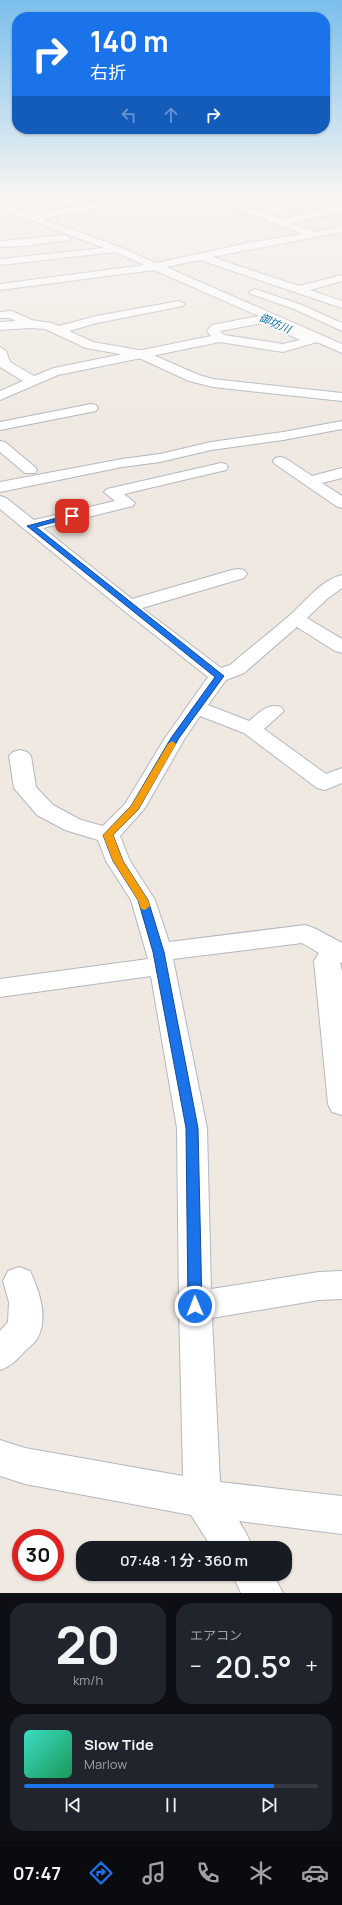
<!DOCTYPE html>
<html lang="ja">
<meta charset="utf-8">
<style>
body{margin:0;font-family:Manrope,"Noto Sans JP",sans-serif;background:#20242c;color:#f1f3f6;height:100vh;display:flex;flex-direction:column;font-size:15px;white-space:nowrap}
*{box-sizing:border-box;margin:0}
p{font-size:13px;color:#9ea1a6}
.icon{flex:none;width:22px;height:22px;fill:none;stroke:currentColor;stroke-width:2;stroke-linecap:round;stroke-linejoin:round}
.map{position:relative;height:1593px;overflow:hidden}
.drawer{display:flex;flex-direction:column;gap:10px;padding:10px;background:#0d0f14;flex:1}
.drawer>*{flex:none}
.hud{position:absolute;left:12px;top:12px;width:318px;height:122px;border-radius:16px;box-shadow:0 1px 3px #0004;background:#1a73e8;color:#fff;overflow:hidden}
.speed{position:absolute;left:12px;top:1529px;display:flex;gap:8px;font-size:20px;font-weight:700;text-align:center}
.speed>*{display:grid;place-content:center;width:52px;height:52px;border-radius:50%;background:#171b24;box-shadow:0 1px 3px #0004;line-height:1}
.speed .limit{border:6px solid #d22;background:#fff;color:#111}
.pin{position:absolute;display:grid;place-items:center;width:34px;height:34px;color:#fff;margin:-17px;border-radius:8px;box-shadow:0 2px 6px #0006}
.me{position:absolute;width:44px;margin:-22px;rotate:359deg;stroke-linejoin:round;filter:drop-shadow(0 0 3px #0008)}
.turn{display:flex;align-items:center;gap:14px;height:84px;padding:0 12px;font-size:18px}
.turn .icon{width:52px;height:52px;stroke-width:2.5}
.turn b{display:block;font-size:28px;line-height:34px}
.lanes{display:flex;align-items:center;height:38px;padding:0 12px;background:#0003;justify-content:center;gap:20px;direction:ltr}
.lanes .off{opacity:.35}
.big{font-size:30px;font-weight:600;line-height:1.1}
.drawer .card{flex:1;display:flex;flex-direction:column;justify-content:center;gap:6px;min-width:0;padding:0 14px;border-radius:16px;background:#20242c}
.drawer .dial{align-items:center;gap:0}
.dial b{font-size:52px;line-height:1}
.song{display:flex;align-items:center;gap:12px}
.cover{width:48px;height:48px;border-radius:6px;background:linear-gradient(135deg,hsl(170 70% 55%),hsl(150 70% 35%))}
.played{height:4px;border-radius:2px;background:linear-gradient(90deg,#1a73e8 85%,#363941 85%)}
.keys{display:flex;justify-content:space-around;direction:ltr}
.heat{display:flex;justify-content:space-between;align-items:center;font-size:22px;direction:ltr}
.drawer .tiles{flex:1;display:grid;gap:10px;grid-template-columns:1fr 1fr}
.card:last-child{grid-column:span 2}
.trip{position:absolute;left:76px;top:1541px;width:216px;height:40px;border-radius:16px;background:#171b24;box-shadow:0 1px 3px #0004;font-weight:600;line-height:40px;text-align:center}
.menu{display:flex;height:64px;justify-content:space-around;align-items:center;background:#090b0e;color:#9ea1a6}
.menu .icon{width:28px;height:28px}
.menu .active{color:#1a73e8}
.menu b{font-size:18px;color:#f1f3f6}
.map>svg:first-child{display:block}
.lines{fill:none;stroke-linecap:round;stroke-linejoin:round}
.minor-casing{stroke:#b4b7c1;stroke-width:2}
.tertiary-casing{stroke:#b4b7c1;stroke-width:2}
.minor{fill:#fff;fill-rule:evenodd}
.tertiary{fill:#fff;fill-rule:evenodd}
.route{fill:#1a73e8;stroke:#114b97}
.slow{fill:#f59e0b}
.labels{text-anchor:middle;stroke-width:4;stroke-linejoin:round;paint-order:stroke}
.far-water-label{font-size:11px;font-style:italic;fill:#0d6fa3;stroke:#fff}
</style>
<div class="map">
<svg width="342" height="1593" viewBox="0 0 342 1593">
<rect width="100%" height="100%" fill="#efe9e1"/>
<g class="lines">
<defs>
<g id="minor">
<path d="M 132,194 L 151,194 L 147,197 L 43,219 L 120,247 L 156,263 L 252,242 L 303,234 L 197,194 L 211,194 L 280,219 L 342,206 L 342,212 L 290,223 L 316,232 L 342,226 L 342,232 L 212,257 L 299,286 L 342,275 L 342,281 L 310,290 L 342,301 L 342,308 L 200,260 L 166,267 L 342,344 L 342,353 L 317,342 L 283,352 L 220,342 L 58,375 L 0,400 L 0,391 L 23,381 L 0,367 L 0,347 L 6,351 L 10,362 L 34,376 L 54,368 L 211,336 L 207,331 L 212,325 L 259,316 L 154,270 L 0,290 L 0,284 L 144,265 L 115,252 L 0,265 L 0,259 L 104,248 L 0,209 L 0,203 L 33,215 ZM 263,323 L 300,340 L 283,344 L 224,335 L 220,331 Z"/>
<path d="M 298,194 L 316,194 L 342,200 L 342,206 Z"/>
<path d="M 65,235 L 70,238 L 69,240 L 25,246 L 0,247 L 0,241 Z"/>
<path d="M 255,289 L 302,305 L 342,323 L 342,331 L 294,309 L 251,294 L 249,292 Z"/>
<path d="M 179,301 L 185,304 L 183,306 L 97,323 L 59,334 L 53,330 L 55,327 L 96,316 Z"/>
<path d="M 12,311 L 34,321 L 36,324 L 30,328 L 10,318 L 0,318 L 0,312 Z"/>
<path d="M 91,404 L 96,405 L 98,408 L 96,411 L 0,430 L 0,422 Z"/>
<path d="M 342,421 L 342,429 L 283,440 L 211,450 L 160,462 L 122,467 L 0,492 L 0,482 L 122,459 L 160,454 L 211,442 L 283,432 Z"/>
<path d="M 0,441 L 5,442 L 35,467 L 37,470 L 35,473 L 25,473 L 0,452 Z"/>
<path d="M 280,457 L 285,458 L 312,476 L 342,468 L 342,478 L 322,483 L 342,496 L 342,508 L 336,506 L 275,464 L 273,461 L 275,458 Z"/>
<path d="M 221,463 L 226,464 L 228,467 L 226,470 L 124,494 L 135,503 L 133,506 L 43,528 L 132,599 L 232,570 L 238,569 L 244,570 L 247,574 L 244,578 L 142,608 L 221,668 L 230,665 C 250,648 270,632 289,616 C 305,602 321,580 342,575 L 342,588 L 327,599 L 307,618 L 342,639 L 342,653 L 335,651 L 297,627 L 244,673 L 226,680 L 208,705 L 249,721 C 259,713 267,703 281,707 L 284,711 L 264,729 L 326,774 L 342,768 L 342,783 L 325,790 L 317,788 L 244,733 L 200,716 L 185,738 L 145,808 L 120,836 L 130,861 L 155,900 L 169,942 L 305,925 L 314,928 L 342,943 L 342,963 L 340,962 L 342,972 L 342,1115 L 332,1112 L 328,1104 L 314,961 L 319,953 L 302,943 L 173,959 L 207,1128 L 211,1289 L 319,1272 L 342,1271 L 342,1299 L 319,1300 L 212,1318 L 220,1482 L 342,1496 L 342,1534 L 239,1521 L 247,1535 L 253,1548 L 212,1548 L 191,1515 L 25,1484 L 0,1476 L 0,1440 L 25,1448 L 183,1476 L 179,1306 L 177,1128 L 151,976 L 0,997 L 0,979 L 148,959 L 131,900 L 106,861 L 98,840 L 65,830 L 37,815 L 14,788 L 9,756 L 13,752 L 20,750 L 27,752 L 31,756 L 36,787 L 53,805 L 81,820 L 103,826 L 125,804 L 165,738 L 208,677 L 123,610 L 0,509 L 0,496 L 6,498 L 34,520 L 115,501 L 104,492 L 107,489 Z"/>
<path d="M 19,1267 L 30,1271 C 39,1290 49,1319 37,1339 C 34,1344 28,1348 24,1352 C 16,1361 11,1366 0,1370 L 0,1331 L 8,1322 L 9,1302 L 3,1281 L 8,1271 Z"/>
<path d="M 232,1574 L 273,1574 L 283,1593 L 241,1593 Z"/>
</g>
<path id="tertiary" d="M 30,320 L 52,323 L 93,342 L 144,351 L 199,375 L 213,379 L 342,393 L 342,401 L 213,387 L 189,381 L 137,357 L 86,348 L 45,329 L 30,328 L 0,330 L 0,322 Z"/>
</defs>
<use href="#minor" class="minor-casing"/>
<use href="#tertiary" class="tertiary-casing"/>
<use href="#minor" class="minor"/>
<use href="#tertiary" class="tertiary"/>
</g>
<linearGradient id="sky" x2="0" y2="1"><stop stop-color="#7abfeb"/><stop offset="0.47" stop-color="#f8f5f2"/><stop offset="1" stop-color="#f8f5f2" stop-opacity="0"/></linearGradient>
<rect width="342" height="417" fill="url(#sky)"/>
<path class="route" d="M 72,514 L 74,515 L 74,517 L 36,527 L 224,676 L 179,738 L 138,810 L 113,835 L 123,861 L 148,900 L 164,952 L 198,1128 L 202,1306 L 200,1311 L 195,1313 L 190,1311 L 188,1306 L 186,1128 L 153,952 L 138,900 L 113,861 L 103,835 L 131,806 L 171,738 L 215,677 L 27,526 Z"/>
<path class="slow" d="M 172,741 L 176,744 L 138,810 L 113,835 L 123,861 L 148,900 L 150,906 L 145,910 L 141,909 L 138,900 L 113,861 L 103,835 L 131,806 L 168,744 Z"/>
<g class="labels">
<g class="far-water-label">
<text transform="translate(275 323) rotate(24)" y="4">御坊川</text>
</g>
</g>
</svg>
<div class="speed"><div class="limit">30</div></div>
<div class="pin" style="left:72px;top:516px;background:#d93025"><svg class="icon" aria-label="arrive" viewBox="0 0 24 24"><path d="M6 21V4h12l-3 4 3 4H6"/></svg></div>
<svg class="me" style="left:195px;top:1306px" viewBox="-20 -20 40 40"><circle r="17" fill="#1a73e8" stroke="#fff" stroke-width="3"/><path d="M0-11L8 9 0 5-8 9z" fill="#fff"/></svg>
<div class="trip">07:48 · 1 分 · 360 m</div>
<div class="hud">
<div class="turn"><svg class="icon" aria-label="right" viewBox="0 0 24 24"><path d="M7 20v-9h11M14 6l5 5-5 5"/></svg><div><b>140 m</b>右折</div></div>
<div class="lanes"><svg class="icon off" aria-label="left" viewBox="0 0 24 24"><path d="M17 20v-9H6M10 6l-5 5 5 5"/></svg><svg class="icon off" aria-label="ahead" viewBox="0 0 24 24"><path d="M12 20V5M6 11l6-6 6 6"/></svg><svg class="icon" aria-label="right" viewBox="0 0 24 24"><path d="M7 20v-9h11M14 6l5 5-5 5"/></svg></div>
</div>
</div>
<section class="drawer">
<div class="tiles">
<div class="card dial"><b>20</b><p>km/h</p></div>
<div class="card"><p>エアコン</p>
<div class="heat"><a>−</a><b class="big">20.5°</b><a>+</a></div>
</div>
<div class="card">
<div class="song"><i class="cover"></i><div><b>Slow Tide</b><p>Marlow</p></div></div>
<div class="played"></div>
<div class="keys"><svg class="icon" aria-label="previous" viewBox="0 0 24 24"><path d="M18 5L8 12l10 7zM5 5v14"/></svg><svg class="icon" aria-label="pause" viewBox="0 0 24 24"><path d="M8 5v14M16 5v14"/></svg><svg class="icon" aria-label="next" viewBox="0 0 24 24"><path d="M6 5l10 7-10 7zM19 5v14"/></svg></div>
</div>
</div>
</section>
<nav class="menu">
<b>07:47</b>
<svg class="icon active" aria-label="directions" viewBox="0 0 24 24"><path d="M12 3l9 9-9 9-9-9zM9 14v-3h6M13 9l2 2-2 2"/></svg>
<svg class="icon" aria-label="music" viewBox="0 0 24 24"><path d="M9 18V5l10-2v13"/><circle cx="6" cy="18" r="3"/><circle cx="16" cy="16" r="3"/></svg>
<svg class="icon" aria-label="phone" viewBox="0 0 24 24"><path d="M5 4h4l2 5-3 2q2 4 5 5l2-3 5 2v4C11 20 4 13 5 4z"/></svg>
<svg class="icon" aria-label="climate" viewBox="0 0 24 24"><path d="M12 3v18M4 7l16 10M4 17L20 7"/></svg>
<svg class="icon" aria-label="car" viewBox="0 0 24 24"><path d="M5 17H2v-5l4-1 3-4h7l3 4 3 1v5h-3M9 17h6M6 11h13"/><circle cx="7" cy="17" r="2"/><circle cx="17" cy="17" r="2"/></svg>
</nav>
